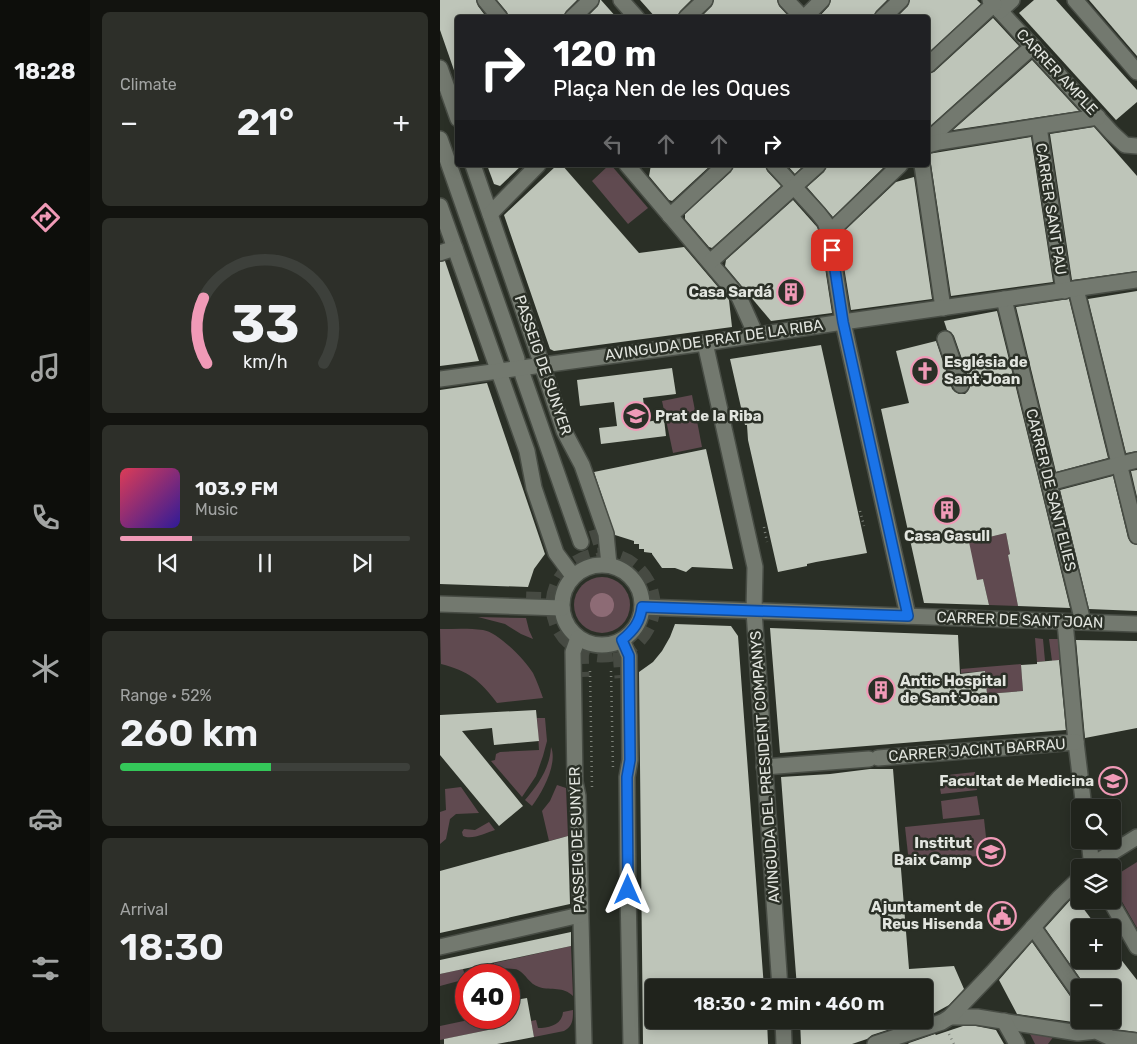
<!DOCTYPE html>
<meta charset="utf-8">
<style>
body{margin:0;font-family:Rubik,sans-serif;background:#2d2f29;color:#f1f3f6;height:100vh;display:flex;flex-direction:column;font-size:19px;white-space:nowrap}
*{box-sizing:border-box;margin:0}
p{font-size:16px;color:#a2a4a3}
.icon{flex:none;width:28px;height:28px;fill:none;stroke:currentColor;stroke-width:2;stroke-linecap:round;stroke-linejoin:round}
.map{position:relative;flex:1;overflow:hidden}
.side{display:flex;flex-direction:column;gap:12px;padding:12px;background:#12130f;width:350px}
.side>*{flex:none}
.banner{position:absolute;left:15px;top:15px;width:475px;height:152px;border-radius:5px;box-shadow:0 2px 12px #0003,0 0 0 1px #3d403b;background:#202124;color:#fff;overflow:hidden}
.buttons{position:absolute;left:631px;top:799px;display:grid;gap:10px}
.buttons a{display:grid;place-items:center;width:50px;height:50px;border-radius:5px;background:#20231c;box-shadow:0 2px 12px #0003,0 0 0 1px #3d403b;font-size:25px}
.speed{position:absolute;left:15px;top:964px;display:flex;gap:10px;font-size:25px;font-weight:700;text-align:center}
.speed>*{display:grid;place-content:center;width:65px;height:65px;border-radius:50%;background:#20231c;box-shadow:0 2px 12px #0003,0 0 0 1px #3d403b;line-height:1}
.speed .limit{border:8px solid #d22;background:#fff;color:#111}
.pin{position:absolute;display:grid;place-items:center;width:42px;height:42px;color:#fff;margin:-21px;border-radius:10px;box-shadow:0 2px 8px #0006}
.me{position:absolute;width:55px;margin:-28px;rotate:0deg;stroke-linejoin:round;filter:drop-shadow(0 0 4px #0008)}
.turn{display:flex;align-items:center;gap:18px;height:105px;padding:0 15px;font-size:22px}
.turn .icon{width:65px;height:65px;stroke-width:2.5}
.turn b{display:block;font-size:35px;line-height:42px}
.lanes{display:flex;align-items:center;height:48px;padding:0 15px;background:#0003;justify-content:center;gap:25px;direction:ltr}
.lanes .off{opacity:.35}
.big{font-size:38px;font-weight:600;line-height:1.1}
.side .widget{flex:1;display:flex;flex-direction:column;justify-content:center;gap:8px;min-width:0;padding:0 18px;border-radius:8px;background:#2d2f29}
.side .dial{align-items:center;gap:0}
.dial svg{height:130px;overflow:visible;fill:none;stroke:#3d403b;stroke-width:7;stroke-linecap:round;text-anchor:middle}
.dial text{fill:#f1f3f6;stroke:none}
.song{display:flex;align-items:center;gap:15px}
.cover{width:60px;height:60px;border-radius:8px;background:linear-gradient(135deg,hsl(350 70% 55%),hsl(250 70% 35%))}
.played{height:5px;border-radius:2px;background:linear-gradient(90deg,#f09ab7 25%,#3d403b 25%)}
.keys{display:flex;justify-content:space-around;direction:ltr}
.heat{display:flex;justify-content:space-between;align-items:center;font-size:28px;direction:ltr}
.charge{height:8px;border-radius:4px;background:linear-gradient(90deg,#34c759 52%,#3d403b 0)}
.trip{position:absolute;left:205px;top:979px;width:288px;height:50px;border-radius:5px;background:#20231c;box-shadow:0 2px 12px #0003,0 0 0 1px #3d403b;font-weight:600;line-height:50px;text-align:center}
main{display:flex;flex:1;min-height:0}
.tab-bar{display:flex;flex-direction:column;width:90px;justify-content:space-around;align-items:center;background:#0d0e0b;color:#a2a4a3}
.tab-bar .icon{width:35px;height:35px}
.tab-bar .selected{color:#f09ab7}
.tab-bar b{font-size:22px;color:#f1f3f6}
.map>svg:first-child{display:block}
.green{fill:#604a50}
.water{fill:#8d6b75}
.building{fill:#bec5b9}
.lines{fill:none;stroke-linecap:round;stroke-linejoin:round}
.minor-tunnel{stroke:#464a42;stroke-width:15;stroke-dasharray:15 8;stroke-linecap:butt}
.minor-casing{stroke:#484d45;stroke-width:18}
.path{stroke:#7b8078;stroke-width:2.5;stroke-dasharray:1 4;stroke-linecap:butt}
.minor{stroke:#73796f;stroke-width:15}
.route-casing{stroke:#114b97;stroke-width:12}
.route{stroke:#1a73e8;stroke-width:9}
.labels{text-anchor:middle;stroke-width:5;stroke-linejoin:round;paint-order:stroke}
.street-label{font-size:15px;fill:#e2e5df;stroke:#2a2f26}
.poi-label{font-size:15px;font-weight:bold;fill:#e2e5df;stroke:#2a2f26;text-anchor:end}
</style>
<main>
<nav class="tab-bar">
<b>18:28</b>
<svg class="icon selected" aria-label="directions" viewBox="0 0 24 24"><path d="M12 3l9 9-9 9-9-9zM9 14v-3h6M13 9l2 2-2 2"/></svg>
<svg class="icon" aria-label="music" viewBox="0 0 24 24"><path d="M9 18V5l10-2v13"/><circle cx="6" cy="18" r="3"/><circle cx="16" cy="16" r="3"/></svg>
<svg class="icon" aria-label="phone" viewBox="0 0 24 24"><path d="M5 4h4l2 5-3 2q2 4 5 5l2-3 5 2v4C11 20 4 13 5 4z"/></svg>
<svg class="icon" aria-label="climate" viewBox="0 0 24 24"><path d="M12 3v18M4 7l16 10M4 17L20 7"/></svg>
<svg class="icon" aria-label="car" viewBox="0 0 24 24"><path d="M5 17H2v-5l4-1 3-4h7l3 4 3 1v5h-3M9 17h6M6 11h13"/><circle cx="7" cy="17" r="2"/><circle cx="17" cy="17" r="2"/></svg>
<svg class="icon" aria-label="filters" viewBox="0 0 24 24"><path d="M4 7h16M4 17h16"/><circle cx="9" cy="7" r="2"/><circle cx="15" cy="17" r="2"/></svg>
</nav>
<section class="side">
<div class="widget"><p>Climate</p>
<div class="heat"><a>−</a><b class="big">21°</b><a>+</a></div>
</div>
<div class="widget dial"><svg viewBox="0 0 100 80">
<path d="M14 69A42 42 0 1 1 86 69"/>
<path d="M14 69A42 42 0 0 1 12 29" stroke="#f09ab7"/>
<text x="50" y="56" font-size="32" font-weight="700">33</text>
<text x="50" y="72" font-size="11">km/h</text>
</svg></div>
<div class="widget">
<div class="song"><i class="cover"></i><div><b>103.9 FM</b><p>Music</p></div></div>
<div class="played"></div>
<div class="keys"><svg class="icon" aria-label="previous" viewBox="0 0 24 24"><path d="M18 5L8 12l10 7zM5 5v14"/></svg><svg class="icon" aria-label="pause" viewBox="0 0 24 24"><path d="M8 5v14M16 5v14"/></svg><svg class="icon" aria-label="next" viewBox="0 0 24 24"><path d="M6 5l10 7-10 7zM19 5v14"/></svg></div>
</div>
<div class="widget"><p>Range · 52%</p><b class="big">260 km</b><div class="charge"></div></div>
<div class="widget"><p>Arrival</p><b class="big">18:30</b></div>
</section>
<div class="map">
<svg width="697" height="1044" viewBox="0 0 697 1044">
<rect width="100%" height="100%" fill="#2a2f26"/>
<g class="green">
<path d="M 169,165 L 171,165 L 208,208 L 188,224 L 152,181 Z"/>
<path d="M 252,395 L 262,447 L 233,453 L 222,401 Z"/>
<path d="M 566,533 L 570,554 L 568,555 L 578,606 L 549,605 L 543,579 L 524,583 L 529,542 Z"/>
<circle cx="162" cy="605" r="28"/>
<path d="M 38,617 L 86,618 L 89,630 L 93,639 L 81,634 L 65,624 Z"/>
<path d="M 0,629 C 14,629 29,628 43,630 C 58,632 85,660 93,673 C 97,681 100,690 103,698 L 57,703 C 40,680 28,671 1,664 Z"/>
<path d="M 595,638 L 603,639 L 605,661 L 597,662 Z"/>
<path d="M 609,639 L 618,639 L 620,660 L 612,661 Z"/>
<path d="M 581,664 L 583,691 L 547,694 L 545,671 L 521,673 L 521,669 Z"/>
<path d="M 97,718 L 105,718 L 107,741 L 103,756 L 96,776 L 82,797 L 51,761 L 55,760 L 56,754 L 60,752 L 99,750 Z"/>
<path d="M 111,747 C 118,764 102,793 92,806 L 85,800 C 98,785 110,768 111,747 Z"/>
<path d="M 535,772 L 537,790 L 501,794 L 498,776 Z"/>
<path d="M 117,785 L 126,788 L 128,836 L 109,841 L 102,811 L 110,801 Z"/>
<path d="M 21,787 L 39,813 L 16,814 L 10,819 L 6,839 L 0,844 L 0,812 L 6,810 L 5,789 Z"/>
<path d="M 537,796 L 540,815 L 503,819 L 501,801 Z"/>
<path d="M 544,819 L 548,855 L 469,863 L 465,827 Z"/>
<path d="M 49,822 L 55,830 C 46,833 32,840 23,836 L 22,832 L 24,829 L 35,830 Z"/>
<path d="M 697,862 L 697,928 L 673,886 L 673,877 Z"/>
<path d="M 131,946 L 133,996 C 123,986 112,991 99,987 C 89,984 86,974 78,970 C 74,968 60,969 54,967 L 54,963 Z"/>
<path d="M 23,969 L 26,979 L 0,986 L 0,974 Z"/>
<path d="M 133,1010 C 133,1019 133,1026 124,1031 L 94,1037 L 91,1021 L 96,1020 L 98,1028 C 109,1028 122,1025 123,1012 Z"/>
<path d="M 38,1018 L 45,1018 L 48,1030 L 0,1040 L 0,1026 Z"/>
<path d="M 589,1032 L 614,1036 L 608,1044 L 595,1044 Z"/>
</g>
<circle class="water" cx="162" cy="605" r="12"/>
<g class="building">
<path d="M 0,0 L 36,0 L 38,6 L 47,18 L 18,18 L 18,75 L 16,76 L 0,30 Z"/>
<path d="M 57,0 L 137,0 L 126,11 L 123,18 L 69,18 L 67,12 Z"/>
<path d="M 160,0 L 161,0 L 177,18 L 146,18 L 158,6 Z"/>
<path d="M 200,0 L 251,0 L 240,11 L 237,18 L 216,18 Z"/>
<path d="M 274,0 L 337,0 L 339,6 L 350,18 L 260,18 L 272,6 Z"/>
<path d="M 391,0 L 447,0 L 436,11 L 433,18 L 378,18 L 389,6 Z"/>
<path d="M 470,0 L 537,0 L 541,4 L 488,53 L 488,18 L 456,18 L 468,6 Z"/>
<path d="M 594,0 L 616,0 L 697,90 L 697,102 L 676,120 L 579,13 Z"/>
<path d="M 649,0 L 697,0 L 697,56 Z"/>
<path d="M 553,18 L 579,46 L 488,128 L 488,74 L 494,72 Z"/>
<path d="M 592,60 L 639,111 L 513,130 Z"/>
<path d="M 654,127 L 697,176 L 697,271 L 632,280 L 610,134 Z"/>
<path d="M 591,137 L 613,282 L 511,296 L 491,164 L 488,158 L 488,154 Z"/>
<path d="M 47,165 L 82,165 L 60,186 L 54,184 Z"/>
<path d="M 117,165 L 122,165 L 199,253 L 244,247 L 289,300 L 292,327 L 114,351 L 110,349 L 64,215 Z"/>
<path d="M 211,165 L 271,165 L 232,201 L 229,200 L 209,176 Z"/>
<path d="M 294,165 L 325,165 L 327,171 L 341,186 L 272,248 L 269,247 L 245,219 L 245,214 L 291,172 Z"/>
<path d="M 347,165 L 364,165 L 355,174 Z"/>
<path d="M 387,165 L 446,165 L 393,217 L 367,187 L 384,172 Z"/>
<path d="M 474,177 L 492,299 L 411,310 L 399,236 L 456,182 Z"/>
<path d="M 353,200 L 377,227 L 380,235 L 392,313 L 331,321 L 285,266 L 286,260 Z"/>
<path d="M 5,261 L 35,349 L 39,361 L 0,366 L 0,262 Z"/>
<path d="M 697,291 L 697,451 L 686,453 L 648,299 Z"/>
<path d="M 629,299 L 668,458 L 616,472 L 576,307 Z"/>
<path d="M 557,311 L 600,485 L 630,608 L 578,606 L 568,555 L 570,554 L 566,533 L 529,542 L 537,580 L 543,579 L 549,605 L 484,603 L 441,409 L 469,403 L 456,351 L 496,341 L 512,389 L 515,392 L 519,394 L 525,394 L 528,391 L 530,387 L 530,382 L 514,336 L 511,332 L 507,330 L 504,321 Z"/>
<path d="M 381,345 L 427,553 L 376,562 L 367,564 L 367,566 L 338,572 L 308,440 L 307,425 L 305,425 L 290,359 Z"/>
<path d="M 232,368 L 236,394 L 203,398 L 206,422 L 224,419 L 226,436 L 161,444 L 159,428 L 177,426 L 174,402 L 140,406 L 137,380 Z"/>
<path d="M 47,383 L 105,554 L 94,569 L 88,587 L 0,584 L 0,390 Z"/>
<path d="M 266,449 L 293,569 L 252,567 L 246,572 L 235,568 L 222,568 L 212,554 L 212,553 L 204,552 L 204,549 L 199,549 L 199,544 L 194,544 L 194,541 L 175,535 L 154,472 Z"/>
<path d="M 697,470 L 697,497 L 691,471 Z"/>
<path d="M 673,476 L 688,538 L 691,543 L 697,545 L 697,611 L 649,609 L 620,490 Z"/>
<path d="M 235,624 L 291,626 L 298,636 L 324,988 L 214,988 L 214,1020 L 327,1020 L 328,1044 L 203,1044 L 199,672 L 213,662 L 222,651 L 230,637 Z"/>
<path d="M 330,628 L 518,635 L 520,674 L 545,671 L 547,694 L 583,691 L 581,665 L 597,664 L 597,662 L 619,660 L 626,730 L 340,753 Z"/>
<path d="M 636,640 L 697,641 L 697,728 L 645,738 Z"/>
<path d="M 96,710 L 99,741 L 54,745 L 52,728 L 22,731 L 83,806 L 59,826 L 0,755 L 0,715 Z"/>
<path d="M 430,769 L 453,769 L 469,969 L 514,966 L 524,989 L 509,1005 L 489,1016 L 484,1018 L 484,988 L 357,988 L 341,777 L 390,774 Z"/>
<path d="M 128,836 L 130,904 L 0,933 L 0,871 Z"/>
<path d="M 634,896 L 658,928 L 640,928 L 640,960 L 672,960 L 672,948 L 697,980 L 697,1032 L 674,1029 L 668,1026 L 663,1020 L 672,1020 L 672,988 L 647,988 L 605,928 Z"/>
<path d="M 131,932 L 131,946 L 0,974 L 0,960 Z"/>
<path d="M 592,942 L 632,999 L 636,1002 L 640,1004 L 640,1023 L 577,1014 L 559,980 Z"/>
<path d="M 87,998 L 94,1037 L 57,1044 L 4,1044 L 4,1039 L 48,1030 L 45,1018 L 69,1018 L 69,1001 Z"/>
<path d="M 360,1020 L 478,1020 L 432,1035 L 427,1039 L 412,1044 L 361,1044 Z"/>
<path d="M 523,1026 L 536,1026 L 556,1030 L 564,1044 L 468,1044 L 469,1043 L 495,1034 L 496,1035 Z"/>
</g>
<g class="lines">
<g class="minor-tunnel">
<path d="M 156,529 L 164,555"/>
<circle cx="163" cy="605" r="50"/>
<path d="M 86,599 L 113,600"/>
<path d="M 141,649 L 142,677"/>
<path d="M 180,652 L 182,678"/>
</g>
<defs>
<g id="minor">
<path d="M 45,0 L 60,18"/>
<path d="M 181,0 L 197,18"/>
<path d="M 346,0 L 363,18"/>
<path d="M 550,0 L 672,133 L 685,145 L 697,146"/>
<path d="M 635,0 L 697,72"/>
<path d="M 560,11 L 572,0"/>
<path d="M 132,18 L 151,0"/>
<path d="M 246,18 L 265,0"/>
<path d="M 364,18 L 382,0"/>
<path d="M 442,18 L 461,0"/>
<path d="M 488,65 L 554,4"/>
<path d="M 0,68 L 18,119"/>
<path d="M 599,127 L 624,291"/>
<path d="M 0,139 L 77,359"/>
<path d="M 488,140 L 593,46"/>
<path d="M 488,145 L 499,142 L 658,117"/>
<path d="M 33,165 L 102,365 L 124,431 L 142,465 L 166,534 L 169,565"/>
<path d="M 187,165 L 299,297 L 316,335"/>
<path d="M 334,165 L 378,213 L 385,222 L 389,233 L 403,322 L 468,616"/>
<path d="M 482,165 L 503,308"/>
<path d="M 0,206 L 87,451 L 94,488 L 116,553 L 133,576"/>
<path d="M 50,214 L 98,165"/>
<path d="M 230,216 L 285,165"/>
<path d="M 389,233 L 460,165"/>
<path d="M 0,253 L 15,248"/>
<path d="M 270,262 L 378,165"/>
<path d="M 636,289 L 697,536"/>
<path d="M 564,299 L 643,622"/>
<path d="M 505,339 L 521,385"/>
<path d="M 265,343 L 315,567 L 314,611 L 340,988"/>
<path d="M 83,376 L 141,542"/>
<path d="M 0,379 L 265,343 L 403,322 L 697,280"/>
<path d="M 609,483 L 697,460"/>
<circle cx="162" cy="605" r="40"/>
<path d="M 0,604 L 122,608"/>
<path d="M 202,607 L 697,624"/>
<path d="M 625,622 L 636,742 L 644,808"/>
<path d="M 138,638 L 133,652 L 135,782 L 138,796 L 144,1044"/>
<path d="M 182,640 L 189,656 L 190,760 L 187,777 L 188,890 L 191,1044"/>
<path d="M 438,758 L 636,742"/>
<path d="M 324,767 L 429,759"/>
<path d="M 649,840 L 652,868"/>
<path d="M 651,868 L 660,860 L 697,837"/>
<path d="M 670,900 L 697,947"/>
<path d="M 593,927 L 640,994"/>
<path d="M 0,947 L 140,915"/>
<path d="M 510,1017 L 537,1017 L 638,1033 L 656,1031 L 671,1038 L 697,1041"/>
<path d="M 343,1020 L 344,1044"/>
<path d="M 564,1021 L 577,1044"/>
<path d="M 435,1044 L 502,1022 L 510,1017 L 552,973 L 619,898 L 640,878"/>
</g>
</defs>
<use href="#minor" class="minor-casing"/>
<g class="path">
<path d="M 420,511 L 424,526"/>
<path d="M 324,527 L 327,542"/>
<path d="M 150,671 L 152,787"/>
<path d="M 171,671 L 173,770"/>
<path d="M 509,1034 L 514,1044"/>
</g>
<use href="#minor" class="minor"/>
</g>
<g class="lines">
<defs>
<path id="route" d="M 188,890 L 187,777 L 190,760 L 189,656 L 182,640 C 194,630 200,622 202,607 L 468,616 L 403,322 L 392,250"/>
</defs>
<use href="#route" class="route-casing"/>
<use href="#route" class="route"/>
</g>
<defs>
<symbol id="building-ring" viewBox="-11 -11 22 22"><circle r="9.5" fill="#2a2f26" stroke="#f09ab7" stroke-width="1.5"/><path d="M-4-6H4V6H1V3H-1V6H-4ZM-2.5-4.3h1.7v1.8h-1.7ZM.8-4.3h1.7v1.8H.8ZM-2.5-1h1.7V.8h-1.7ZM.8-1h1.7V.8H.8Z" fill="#f09ab7"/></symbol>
<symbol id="church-ring" viewBox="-11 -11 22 22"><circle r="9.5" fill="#2a2f26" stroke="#f09ab7" stroke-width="1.5"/><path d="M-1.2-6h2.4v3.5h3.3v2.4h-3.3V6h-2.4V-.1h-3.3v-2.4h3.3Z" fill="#f09ab7"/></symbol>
<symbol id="school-ring" viewBox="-11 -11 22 22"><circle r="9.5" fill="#2a2f26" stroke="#f09ab7" stroke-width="1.5"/><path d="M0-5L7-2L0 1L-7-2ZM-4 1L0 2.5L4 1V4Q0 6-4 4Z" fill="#f09ab7"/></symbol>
<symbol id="university-ring" viewBox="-11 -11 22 22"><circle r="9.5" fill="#2a2f26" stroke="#f09ab7" stroke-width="1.5"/><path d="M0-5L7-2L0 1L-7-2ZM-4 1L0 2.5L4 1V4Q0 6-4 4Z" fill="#f09ab7"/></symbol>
<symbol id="civic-ring" viewBox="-11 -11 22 22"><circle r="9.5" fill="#2a2f26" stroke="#f09ab7" stroke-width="1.5"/><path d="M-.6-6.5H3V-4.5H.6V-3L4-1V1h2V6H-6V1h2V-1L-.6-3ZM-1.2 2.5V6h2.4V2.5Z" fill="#f09ab7"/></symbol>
</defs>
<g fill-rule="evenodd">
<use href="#building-ring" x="335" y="276" width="32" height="32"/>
<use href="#church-ring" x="469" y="355" width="32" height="32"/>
<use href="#school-ring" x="180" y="400" width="32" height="32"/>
<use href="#building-ring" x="491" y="494" width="32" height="32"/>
<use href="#building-ring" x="425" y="674" width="32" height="32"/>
<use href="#university-ring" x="657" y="765" width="32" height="32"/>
<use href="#school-ring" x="535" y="836" width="32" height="32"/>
<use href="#civic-ring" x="546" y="900" width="32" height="32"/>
</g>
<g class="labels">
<g class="street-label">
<text transform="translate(617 72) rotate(47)" y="5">CARRER AMPLE</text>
<text transform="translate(611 209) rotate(81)" y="5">CARRER SANT PAU</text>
<text transform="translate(274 340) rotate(-8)" y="5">AVINGUDA DE PRAT DE LA RIBA</text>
<text transform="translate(103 365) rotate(71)" y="5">PASSEIG DE SUNYER</text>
<text transform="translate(611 490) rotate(76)" y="5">CARRER DE SANT ELIES</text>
<text transform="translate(580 620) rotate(2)" y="5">CARRER DE SANT JOAN</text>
<text transform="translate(537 750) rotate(-4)" y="5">CARRER JACINT BARRAU</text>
<text transform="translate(325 767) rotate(-94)" y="5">AVINGUDA DEL PRESIDENT COMPANYS</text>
<text transform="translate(137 840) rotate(-92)" y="5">PASSEIG DE SUNYER</text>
</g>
<g class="poi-label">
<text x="332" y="297">Casa Sardá</text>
<text x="504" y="367" text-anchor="start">Església de<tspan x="504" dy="17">Sant Joan</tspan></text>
<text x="215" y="421" text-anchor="start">Prat de la Riba</text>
<text x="507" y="541" text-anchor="middle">Casa Gasull</text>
<text x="460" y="686" text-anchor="start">Antic Hospital<tspan x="460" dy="17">de Sant Joan</tspan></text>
<text x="654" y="786">Facultat de Medicina</text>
<text x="532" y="848">Institut<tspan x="532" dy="17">Baix Camp</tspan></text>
<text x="543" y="912">Ajuntament de<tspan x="543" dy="17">Reus Hisenda</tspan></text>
</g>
</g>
</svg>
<div class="buttons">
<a><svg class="icon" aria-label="search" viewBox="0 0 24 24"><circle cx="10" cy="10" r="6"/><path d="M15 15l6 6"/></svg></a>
<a><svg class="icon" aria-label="layers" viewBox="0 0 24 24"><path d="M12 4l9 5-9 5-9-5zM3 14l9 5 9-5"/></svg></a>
<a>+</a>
<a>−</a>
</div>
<div class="speed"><div class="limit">40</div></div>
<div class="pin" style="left:392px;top:250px;background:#d93025"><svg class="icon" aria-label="arrive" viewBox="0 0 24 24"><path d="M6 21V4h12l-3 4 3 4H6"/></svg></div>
<svg class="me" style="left:188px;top:890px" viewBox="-20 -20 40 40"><path d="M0-17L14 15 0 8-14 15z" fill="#1a73e8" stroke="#fff" stroke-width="4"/></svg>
<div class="trip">18:30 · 2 min · 460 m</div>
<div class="banner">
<div class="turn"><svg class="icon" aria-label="right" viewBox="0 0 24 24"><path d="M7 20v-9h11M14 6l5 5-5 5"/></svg><div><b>120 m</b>Plaça Nen de les Oques</div></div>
<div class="lanes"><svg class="icon off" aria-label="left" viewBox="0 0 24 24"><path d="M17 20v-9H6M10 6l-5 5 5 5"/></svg><svg class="icon off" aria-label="ahead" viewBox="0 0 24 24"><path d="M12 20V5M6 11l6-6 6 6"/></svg><svg class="icon off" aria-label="ahead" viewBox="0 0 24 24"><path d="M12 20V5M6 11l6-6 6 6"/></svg><svg class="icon" aria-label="right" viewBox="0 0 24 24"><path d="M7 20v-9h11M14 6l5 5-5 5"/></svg></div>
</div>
</div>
</main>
